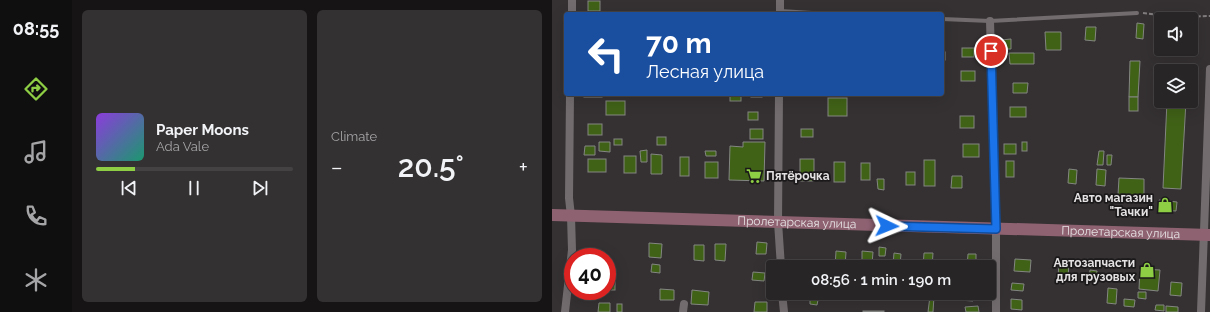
<!DOCTYPE html>
<meta charset="utf-8">
<style>
body{margin:0;font-family:Raleway,sans-serif;background:#343132;color:#f1f3f6;height:100vh;display:flex;flex-direction:column;font-size:15px;white-space:nowrap}
*{box-sizing:border-box;margin:0}
p{font-size:13px;color:#a5a5a7}
.icon{flex:none;width:22px;height:22px;fill:none;stroke:currentColor;stroke-width:2;stroke-linecap:round;stroke-linejoin:round}
.map{position:relative;flex:1;overflow:hidden}
.panel{display:flex;flex-direction:column;gap:10px;padding:10px;background:#161415;width:480px}
.panel>*{flex:none}
.top-card{position:absolute;left:12px;top:12px;width:380px;height:84px;border-radius:4px;box-shadow:0 4px 16px #0002,0 0 0 1px #444243;background:#1a4fa0;color:#fff;overflow:hidden}
.controls{position:absolute;left:602px;top:12px;display:grid;gap:8px}
.controls a{display:grid;place-items:center;width:44px;height:44px;border-radius:4px;background:#282526;box-shadow:0 4px 16px #0002,0 0 0 1px #444243;font-size:20px}
.speed{position:absolute;left:12px;top:248px;display:flex;gap:8px;font-size:20px;font-weight:700;text-align:center}
.speed>*{display:grid;place-content:center;width:52px;height:52px;border-radius:50%;background:#282526;box-shadow:0 4px 16px #0002,0 0 0 1px #444243;line-height:1}
.speed .limit{border:6px solid #d22;background:#fff;color:#111}
.pin{position:absolute;display:grid;place-items:center;width:34px;height:34px;color:#fff;margin:-17px;border:2px solid #fff;border-radius:50%;box-shadow:0 1px 4px #0007}
.me{position:absolute;width:44px;margin:-22px;rotate:92deg;stroke-linejoin:round;filter:drop-shadow(0 0 3px #0008)}
.turn{display:flex;align-items:center;gap:14px;height:84px;padding:0 16px;font-size:18px}
.turn .icon{width:52px;height:52px;stroke-width:2.5}
.turn b{display:block;font-size:28px;line-height:34px}
.big{font-size:30px;font-weight:600;line-height:1.1}
.panel .tile{flex:1;display:flex;flex-direction:column;justify-content:center;gap:6px;min-width:0;padding:0 14px;border-radius:6px;background:#343132}
.song{display:flex;align-items:center;gap:12px}
.cover{width:48px;height:48px;border-radius:6px;background:linear-gradient(135deg,hsl(270 70% 55%),hsl(160 70% 35%))}
.played{height:4px;border-radius:2px;background:linear-gradient(90deg,#8dce44 20%,#444243 20%)}
.keys{display:flex;justify-content:space-around;direction:ltr}
.heat{display:flex;justify-content:space-between;align-items:center;font-size:22px;direction:ltr}
.panel .tiles{flex:1;display:grid;gap:10px;grid-template-columns:repeat(2,1fr)}
.trip{position:absolute;left:214px;top:260px;width:230px;height:40px;border-radius:4px;background:#282526;box-shadow:0 4px 16px #0002,0 0 0 1px #444243;font-weight:600;line-height:40px;text-align:center}
main{display:flex;flex:1;min-height:0}
.menu{display:flex;flex-direction:column;width:72px;justify-content:space-around;align-items:center;background:#100f0f;color:#a5a5a7}
.menu .icon{width:28px;height:28px}
.menu .active{color:#8dce44}
.menu b{font-size:18px;color:#f1f3f6}
.map>svg:first-child{display:block}
.building{fill:#406217;stroke:#838682}
.lines{fill:none;stroke-linecap:round;stroke-linejoin:round}
.path{stroke:#817d7e;stroke-width:2;stroke-dasharray:4 2;stroke-linecap:butt}
.lane{stroke:#726c6e;stroke-width:4}
.street{stroke:#726c6e;stroke-width:8}
.secondary{stroke:#8f6272;stroke-width:12}
.route-casing{stroke:#114b97;stroke-width:10}
.route{stroke:#1a73e8;stroke-width:7}
.labels{text-anchor:middle;stroke-width:3.5;stroke-linejoin:round;paint-order:stroke}
.poi-label{font-size:12px;font-weight:bold;fill:#e5e2e3;stroke:#1b191a;text-anchor:end}
.street-label{font-size:12px;fill:#e5e2e3;stroke:#1b191a}
</style>
<main>
<nav class="menu">
<b>08:55</b>
<svg class="icon active" aria-label="directions" viewBox="0 0 24 24"><path d="M12 3l9 9-9 9-9-9zM9 14v-3h6M13 9l2 2-2 2"/></svg>
<svg class="icon" aria-label="music" viewBox="0 0 24 24"><path d="M9 18V5l10-2v13"/><circle cx="6" cy="18" r="3"/><circle cx="16" cy="16" r="3"/></svg>
<svg class="icon" aria-label="phone" viewBox="0 0 24 24"><path d="M5 4h4l2 5-3 2q2 4 5 5l2-3 5 2v4C11 20 4 13 5 4z"/></svg>
<svg class="icon" aria-label="climate" viewBox="0 0 24 24"><path d="M12 3v18M4 7l16 10M4 17L20 7"/></svg>
</nav>
<section class="panel">
<div class="tiles">
<div class="tile">
<div class="song"><i class="cover"></i><div><b>Paper Moons</b><p>Ada Vale</p></div></div>
<div class="played"></div>
<div class="keys"><svg class="icon" aria-label="previous" viewBox="0 0 24 24"><path d="M18 5L8 12l10 7zM5 5v14"/></svg><svg class="icon" aria-label="pause" viewBox="0 0 24 24"><path d="M8 5v14M16 5v14"/></svg><svg class="icon" aria-label="next" viewBox="0 0 24 24"><path d="M6 5l10 7-10 7zM19 5v14"/></svg></div>
</div>
<div class="tile"><p>Climate</p>
<div class="heat"><a>−</a><b class="big">20.5°</b><a>+</a></div>
</div>
</div>
</section>
<div class="map">
<svg width="658" height="312" viewBox="0 0 658 312">
<rect width="100%" height="100%" fill="#353132"/>
<g class="building">
<rect x="36" y="1" width="12" height="10"/>
<path d="M 585,23 L 592,24 L 591,39 L 584,38 Z"/>
<path d="M 534,27 L 544,27 L 543,41 L 533,40 Z"/>
<path d="M 493,32 L 509,32 L 509,50 L 494,50 Z"/>
<path d="M 459,39 L 459,49 L 450,49 L 449,40 Z"/>
<rect x="410" y="48" width="12" height="9"/>
<rect x="390" y="52" width="3" height="8"/>
<path d="M 457,53 L 482,53 L 482,64 L 458,64 Z"/>
<path d="M 578,61 L 588,61 L 586,97 L 577,97 Z"/>
<path d="M 617,66 L 635,67 L 635,71 L 617,71 Z"/>
<rect x="409" y="71" width="14" height="10"/>
<path d="M 461,83 L 476,83 L 475,93 L 461,93 Z"/>
<rect x="32" y="94" width="18" height="3"/>
<rect x="178" y="94" width="11" height="7"/>
<rect x="199" y="94" width="11" height="3"/>
<rect x="577" y="97" width="9" height="14"/>
<rect x="276" y="98" width="19" height="18"/>
<rect x="54" y="101" width="19" height="14"/>
<path d="M 615,101 L 634,101 L 629,189 L 611,188 Z"/>
<rect x="458" y="107" width="16" height="10"/>
<rect x="196" y="112" width="10" height="8"/>
<rect x="408" y="116" width="14" height="12"/>
<rect x="36" y="124" width="14" height="11"/>
<rect x="198" y="129" width="13" height="10"/>
<rect x="249" y="129" width="12" height="8"/>
<rect x="105" y="137" width="9" height="8"/>
<rect x="62" y="139" width="8" height="6"/>
<path d="M 47,142 L 58,142 L 58,152 L 47,151 Z"/>
<path d="M 191,142 L 213,142 L 212,181 L 177,180 L 178,146 L 191,147 Z"/>
<rect x="470" y="142" width="5" height="9"/>
<rect x="411" y="144" width="16" height="13"/>
<rect x="452" y="144" width="12" height="10"/>
<path d="M 33,146 L 43,146 L 43,155 L 32,155 Z"/>
<path d="M 95,150 L 95,162 L 89,162 L 88,151 Z"/>
<path d="M 153,151 L 164,151 L 164,156 L 154,156 Z"/>
<path d="M 547,151 L 552,151 L 551,165 L 545,165 Z"/>
<path d="M 99,154 L 110,155 L 110,174 L 99,174 Z"/>
<path d="M 555,155 L 560,155 L 559,165 L 555,165 Z"/>
<rect x="72" y="156" width="12" height="17"/>
<rect x="128" y="157" width="9" height="19"/>
<rect x="36" y="159" width="18" height="13"/>
<rect x="248" y="159" width="14" height="22"/>
<rect x="372" y="160" width="11" height="26"/>
<rect x="454" y="161" width="8" height="16"/>
<rect x="153" y="162" width="13" height="16"/>
<rect x="282" y="162" width="11" height="20"/>
<rect x="309" y="163" width="9" height="17"/>
<path d="M 517,169 L 525,170 L 524,184 L 516,183 Z"/>
<path d="M 545,169 L 554,170 L 553,186 L 544,185 Z"/>
<rect x="354" y="172" width="9" height="13"/>
<path d="M 400,176 L 410,176 L 410,188 L 399,188 Z"/>
<path d="M 567,178 L 592,179 L 592,196 L 566,195 Z"/>
<path d="M 325,179 L 332,179 L 332,190 L 326,189 Z"/>
<path d="M 607,200 L 625,202 L 624,211 L 607,210 Z"/>
<path d="M 205,242 L 215,243 L 214,254 L 204,254 Z"/>
<path d="M 97,243 L 110,244 L 109,258 L 97,257 Z"/>
<path d="M 163,244 L 174,244 L 173,261 L 163,260 Z"/>
<path d="M 142,245 L 152,245 L 152,261 L 142,260 Z"/>
<path d="M 327,247 L 334,248 L 333,256 L 327,256 Z"/>
<path d="M 284,251 L 294,252 L 293,267 L 283,267 Z"/>
<path d="M 310,251 L 321,252 L 320,264 L 310,263 Z"/>
<path d="M 342,253 L 349,254 L 348,265 L 341,265 Z"/>
<path d="M 372,253 L 381,253 L 380,267 L 371,267 Z"/>
<path d="M 416,254 L 424,254 L 424,267 L 415,267 Z"/>
<path d="M 463,259 L 479,260 L 478,272 L 462,271 Z"/>
<path d="M 507,262 L 517,263 L 516,278 L 506,277 Z"/>
<path d="M 100,264 L 108,265 L 108,273 L 99,272 Z"/>
<path d="M 588,269 L 608,270 L 606,291 L 587,289 Z"/>
<path d="M 538,270 L 545,271 L 545,281 L 537,280 Z"/>
<path d="M 201,272 L 213,273 L 212,281 L 200,280 Z"/>
<rect x="55" y="281" width="8" height="9"/>
<path d="M 619,282 L 630,283 L 629,296 L 618,295 Z"/>
<path d="M 460,283 L 472,284 L 471,291 L 459,290 Z"/>
<path d="M 556,288 L 565,289 L 564,304 L 555,303 Z"/>
<path d="M 108,289 L 122,290 L 122,300 L 108,300 Z"/>
<path d="M 140,290 L 157,292 L 156,305 L 139,304 Z"/>
<rect x="42" y="292" width="9" height="4"/>
<path d="M 586,292 L 594,292 L 594,299 L 586,298 Z"/>
<path d="M 249,293 L 256,293 L 256,297 L 248,296 Z"/>
<path d="M 407,293 L 421,293 L 421,301 L 407,300 Z"/>
<path d="M 378,296 L 382,296 L 381,312 L 376,312 Z"/>
<path d="M 258,299 L 266,300 L 265,305 L 258,304 Z"/>
<path d="M 459,299 L 470,300 L 470,310 L 459,309 Z"/>
<path d="M 572,299 L 583,300 L 582,307 L 572,306 Z"/>
<path d="M 203,302 L 215,302 L 215,312 L 202,312 Z"/>
<path d="M 47,303 L 58,303 L 58,312 L 46,312 Z"/>
<rect x="65" y="304" width="5" height="8"/>
<path d="M 604,305 L 612,305 L 612,311 L 603,310 Z"/>
<path d="M 426,306 L 427,312 L 414,312 L 413,307 Z"/>
<path d="M 614,306 L 626,307 L 626,312 L 614,312 Z"/>
<rect x="311" y="311" width="21" height="1"/>
</g>
<g class="lines">
<path class="path" d="M 591,13 L 626,17 L 658,16"/>
<g class="lane">
<path d="M 228,11 L 276,14"/>
<path d="M 390,19 L 438,21 L 585,13"/>
</g>
<g class="street">
<path d="M 20,14 L 20,0"/>
<path d="M 228,14 L 228,0"/>
<path d="M 438,21 L 444,229 L 444,312"/>
<path d="M 227,94 L 226,222 L 229,267"/>
<path d="M 230,293 L 232,312"/>
<path d="M 13,312 L 20,250 L 19,216 L 17,198 L 18,94"/>
<path d="M 131,312 L 132,304"/>
<path d="M 649,312 L 658,69"/>
</g>
<path class="secondary" id="s1" d="M 0,215 L 658,235"/>
</g>
<g class="lines">
<defs>
<path id="route" d="M 335,226 L 444,229 L 439,51"/>
</defs>
<use href="#route" class="route-casing"/>
<use href="#route" class="route"/>
</g>
<defs>
<symbol id="supermarket-bare" viewBox="-9 -9 18 18"><path d="M-6-5.5h2.5l.6 2H6L4.5 2H-2.5L-4.4-4H-6ZM-1.5 3.2a1.3 1.3 0 1 0 .1 0ZM3 3.2a1.3 1.3 0 1 0 .1 0Z" fill="#8dce44" stroke="#1b191a" stroke-width="2.5" paint-order="stroke"/></symbol>
<symbol id="shop-bare" viewBox="-9 -9 18 18"><path d="M-5-2.5h2.3a2.7 3.5 0 0 1 5.4 0H5L5.5 6h-11ZM-1.5-2.5h3a1.5 2.3 0 0 0-3 0Z" fill="#8dce44" stroke="#1b191a" stroke-width="2.5" paint-order="stroke"/></symbol>
</defs>
<g fill-rule="evenodd">
<use href="#supermarket-bare" x="191" y="165" width="22" height="22"/>
<use href="#shop-bare" x="602" y="194" width="22" height="22"/>
<use href="#shop-bare" x="584" y="259" width="22" height="22"/>
</g>
<g class="labels">
<g class="poi-label">
<text x="214" y="180" text-anchor="start">Пятёрочка</text>
<text x="601" y="202">Авто магазин<tspan x="601" dy="14">"Тачки"</tspan></text>
<text x="583" y="267">Автозапчасти<tspan x="583" dy="14">для грузовых</tspan></text>
</g>
<g class="street-label">
<text dy="4" stroke="none"><textPath href="#s1" startOffset="245">Пролетарская улица</textPath></text>
<text dy="4" stroke="none"><textPath href="#s1" startOffset="569">Пролетарская улица</textPath></text>
</g>
</g>
</svg>
<div class="controls">
<a><svg class="icon" aria-label="sound" viewBox="0 0 24 24"><path d="M4 9h4l5-4v14l-5-4H4zM17 9q2 3 0 6"/></svg></a>
<a><svg class="icon" aria-label="layers" viewBox="0 0 24 24"><path d="M12 4l9 5-9 5-9-5zM3 14l9 5 9-5"/></svg></a>
</div>
<div class="speed"><div class="limit">40</div></div>
<div class="pin" style="left:439px;top:51px;background:#d93025"><svg class="icon" aria-label="arrive" viewBox="0 0 24 24"><path d="M6 21V4h12l-3 4 3 4H6"/></svg></div>
<svg class="me" style="left:335px;top:226px" viewBox="-20 -20 40 40"><path d="M0-17L14 15 0 8-14 15z" fill="#1a73e8" stroke="#fff" stroke-width="4"/></svg>
<div class="trip">08:56 · 1 min · 190 m</div>
<div class="top-card">
<div class="turn"><svg class="icon" aria-label="left" viewBox="0 0 24 24"><path d="M17 20v-9H6M10 6l-5 5 5 5"/></svg><div><b>70 m</b>Лесная улица</div></div>
</div>
</div>
</main>
